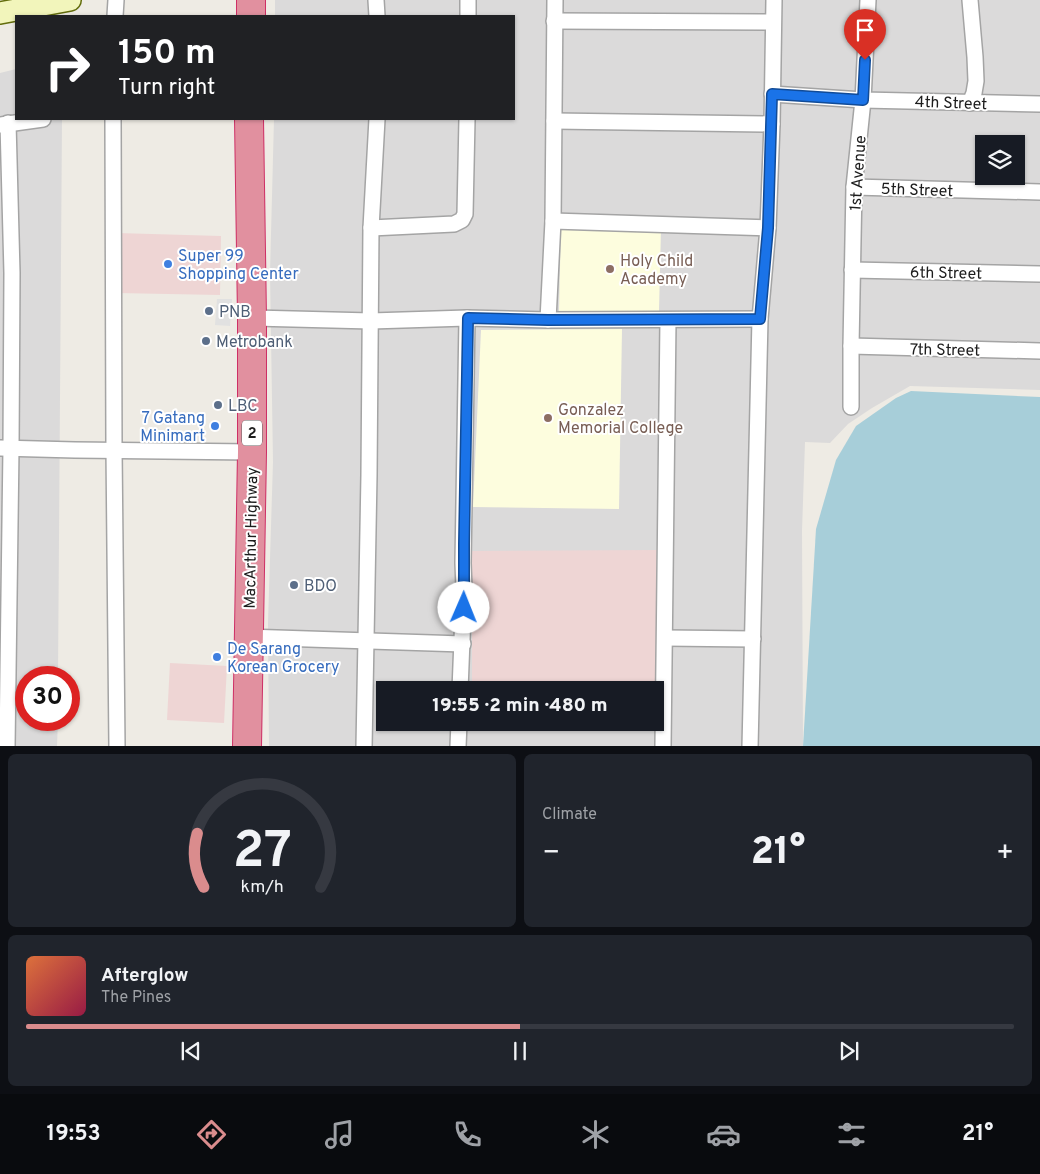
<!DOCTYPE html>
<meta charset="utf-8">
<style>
body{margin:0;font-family:Overpass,sans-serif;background:#20242c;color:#f1f3f6;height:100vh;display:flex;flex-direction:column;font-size:19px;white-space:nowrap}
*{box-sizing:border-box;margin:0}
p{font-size:16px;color:#9ea1a6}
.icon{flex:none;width:28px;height:28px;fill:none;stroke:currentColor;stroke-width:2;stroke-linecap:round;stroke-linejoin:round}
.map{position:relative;height:746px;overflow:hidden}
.panel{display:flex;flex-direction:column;gap:8px;padding:8px;background:#0d0f14;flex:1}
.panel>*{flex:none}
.guide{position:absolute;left:15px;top:15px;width:500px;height:105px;border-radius:0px;box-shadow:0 1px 4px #0004;background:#202124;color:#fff;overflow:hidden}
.controls{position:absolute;left:975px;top:135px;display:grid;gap:10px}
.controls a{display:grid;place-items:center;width:50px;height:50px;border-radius:0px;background:#171b24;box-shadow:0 1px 4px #0004;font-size:25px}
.speed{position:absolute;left:15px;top:666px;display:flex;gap:10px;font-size:25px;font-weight:700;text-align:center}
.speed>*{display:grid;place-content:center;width:65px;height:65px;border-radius:50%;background:#171b24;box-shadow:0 1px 4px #0004;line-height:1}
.speed .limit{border:8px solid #d22;background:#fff;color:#111}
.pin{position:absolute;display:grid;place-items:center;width:42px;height:42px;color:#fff;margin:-51px -21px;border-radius:50% 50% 50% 0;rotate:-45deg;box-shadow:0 0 5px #0007}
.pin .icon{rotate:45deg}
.me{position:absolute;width:55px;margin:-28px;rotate:1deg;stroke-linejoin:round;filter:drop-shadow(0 0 4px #0008)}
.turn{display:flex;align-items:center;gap:18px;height:105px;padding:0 20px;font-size:22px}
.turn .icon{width:65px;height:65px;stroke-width:2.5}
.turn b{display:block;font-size:35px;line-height:42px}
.big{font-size:38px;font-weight:800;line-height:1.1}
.panel .widget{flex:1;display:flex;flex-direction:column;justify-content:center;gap:8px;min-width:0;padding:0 18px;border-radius:8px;background:#20242c}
.panel .dial{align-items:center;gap:0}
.dial svg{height:130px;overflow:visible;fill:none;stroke:#363941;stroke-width:7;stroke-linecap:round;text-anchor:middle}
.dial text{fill:#f1f3f6;stroke:none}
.song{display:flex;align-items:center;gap:15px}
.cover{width:60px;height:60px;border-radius:8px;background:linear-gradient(135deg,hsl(20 70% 55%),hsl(340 70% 35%))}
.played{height:5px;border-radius:2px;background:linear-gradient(90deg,#da8c8d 50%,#363941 50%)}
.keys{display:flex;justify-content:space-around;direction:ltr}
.heat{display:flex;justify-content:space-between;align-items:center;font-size:28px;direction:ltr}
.panel .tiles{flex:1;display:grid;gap:8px;grid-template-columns:1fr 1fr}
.widget:last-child{grid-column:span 2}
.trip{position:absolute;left:376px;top:681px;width:288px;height:50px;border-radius:0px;background:#171b24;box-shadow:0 1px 4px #0004;font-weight:800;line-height:50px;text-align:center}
.tabs{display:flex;height:80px;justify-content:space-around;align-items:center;background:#090b0e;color:#9ea1a6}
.tabs .icon{width:35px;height:35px}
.tabs .active{color:#da8c8d}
.tabs b{font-size:22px;color:#f1f3f6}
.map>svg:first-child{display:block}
.residential{fill:#dbdada;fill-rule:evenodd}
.commercial{fill:#eed5d4}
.education{fill:#fdfdde}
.parking{fill:#e1e1e1}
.water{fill:#a7ced9}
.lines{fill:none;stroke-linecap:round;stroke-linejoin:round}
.street-casing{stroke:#a4a4a4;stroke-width:18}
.secondary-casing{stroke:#636d0c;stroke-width:24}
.highway-casing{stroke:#ce2f65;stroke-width:30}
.street{stroke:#fff;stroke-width:15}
.secondary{stroke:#f2f5bb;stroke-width:21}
.highway{stroke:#e1909f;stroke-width:28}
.route-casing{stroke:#114b97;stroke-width:12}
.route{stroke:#1a73e8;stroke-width:9}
.shop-dot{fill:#3f7fe0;stroke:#fff;stroke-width:2}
.education-dot{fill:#8d6e63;stroke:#fff;stroke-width:2}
.service-dot{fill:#5c6f8a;stroke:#fff;stroke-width:2}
.labels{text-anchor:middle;stroke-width:4;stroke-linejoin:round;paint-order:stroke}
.shield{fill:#fff;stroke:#616161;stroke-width:1}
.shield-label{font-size:15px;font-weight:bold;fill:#1d1d1d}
.street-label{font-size:16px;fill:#1d1d1d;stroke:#fff}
.shop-label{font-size:16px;fill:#366cbe;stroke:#fff;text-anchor:start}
.education-label{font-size:16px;fill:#785e54;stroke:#fff;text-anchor:start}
.service-label{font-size:16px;fill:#4e5e75;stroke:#fff;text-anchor:start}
</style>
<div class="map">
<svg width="1040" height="747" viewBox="0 0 1040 747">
<rect width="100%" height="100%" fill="#eeebe4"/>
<g class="residential">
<path d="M 275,0 L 1040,0 L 1040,390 L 910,386 L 872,408 L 848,424 L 830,443 L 805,442 L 802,531 L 803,746 L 269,747 L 268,623 L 273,462 L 270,273 L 274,119 L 514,119 L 514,16 L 275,16 ZM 984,144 L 1016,144 L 1016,176 L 984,176 ZM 385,690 L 655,690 L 655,722 L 385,722 Z"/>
<path d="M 16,69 L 16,119 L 62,119 L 58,677 L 26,678 L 26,720 L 58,720 L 57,746 L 0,746 L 0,73 Z"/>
</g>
<g class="commercial">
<path d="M 117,233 L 221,236 L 220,295 L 116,293 Z"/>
<path d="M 659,550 L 659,715 L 655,715 L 655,690 L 472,690 L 472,551 Z"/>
<path d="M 170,663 L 227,666 L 224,723 L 167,720 Z"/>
</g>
<g class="education">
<path d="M 561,224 L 661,228 L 659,311 L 559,311 Z"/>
<path d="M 622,329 L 619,509 L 473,507 L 481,330 Z"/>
</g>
<path class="parking" d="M 217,299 L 232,299 L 230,326 L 215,325 Z"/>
<path class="water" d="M 911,391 L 1040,397 L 1040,746 L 803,746 L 816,529 L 836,460 L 856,426 L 896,398 Z"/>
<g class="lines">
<defs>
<g id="street">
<path d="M 376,0 L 377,16"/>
<path d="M 115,16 L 116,0"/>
<path d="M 468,16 L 468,0"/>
<path d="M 554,21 L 773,22"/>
<path d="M 772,94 L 863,100 L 1040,104"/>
<path d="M 970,103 L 974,93 L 976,81 L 975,57 L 970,0"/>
<path d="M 113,119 L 114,449 L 117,747"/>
<path d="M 554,121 L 772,124"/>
<path d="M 0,125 L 43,119"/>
<path d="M 854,187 L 1040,192"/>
<path d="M 553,221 L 768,228"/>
<path d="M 371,228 L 454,224 L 462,220 L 465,214 L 467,119"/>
<path d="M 852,270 L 1040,274"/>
<path d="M 252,318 L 371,321 L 467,318 L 548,320 L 760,319"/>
<path d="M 548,320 L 553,221 L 555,0"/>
<path d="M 851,346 L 1040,351"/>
<path d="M 851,407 L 851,346 L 854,187 L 863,100 L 868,0"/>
<path d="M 0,448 L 75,450 L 252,452"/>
<path d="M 249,637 L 463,644"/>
<path d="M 665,638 L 753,639"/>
<path d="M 460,690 L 464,589 L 463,563 L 467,318"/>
<path d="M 7,747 L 11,448 L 12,273 L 8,123"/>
<path d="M 364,747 L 369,475 L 371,228 L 377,119"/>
<path d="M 458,747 L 459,722"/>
<path d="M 663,747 L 668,320"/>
<path d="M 750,747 L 760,319 L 768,228 L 772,124 L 774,0"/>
</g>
<path id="secondary" d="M 0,13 L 70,0"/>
<g id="highway">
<path d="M 251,16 L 251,0"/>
<path d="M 247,747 L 252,452 L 252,318 L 249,119"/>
</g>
</defs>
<use href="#street" class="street-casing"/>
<use href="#secondary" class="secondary-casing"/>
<use href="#highway" class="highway-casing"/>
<use href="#street" class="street"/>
<use href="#secondary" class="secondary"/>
<use href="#highway" class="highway"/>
</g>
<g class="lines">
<defs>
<path id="route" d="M 464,608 L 464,544 L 468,318 L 548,320 L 760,319 L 768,228 L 772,94 L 863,100 L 865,60"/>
</defs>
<use href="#route" class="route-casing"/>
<use href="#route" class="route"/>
</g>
<g class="shop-dot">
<circle cx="168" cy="264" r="5"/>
<circle cx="215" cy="426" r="5"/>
<circle cx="217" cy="657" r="5"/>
</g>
<g class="education-dot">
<circle cx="610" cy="269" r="5"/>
<circle cx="548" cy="418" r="5"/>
</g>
<g class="service-dot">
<circle cx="209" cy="311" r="5"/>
<circle cx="206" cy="341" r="5"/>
<circle cx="218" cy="405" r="5"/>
<circle cx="294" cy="585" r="5"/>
</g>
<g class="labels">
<rect class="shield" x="242" y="420.5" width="20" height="25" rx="4"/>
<g class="shield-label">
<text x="252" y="438">2</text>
</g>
<g class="street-label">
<text transform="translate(951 102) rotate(2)" y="6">4th Street</text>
<text transform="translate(857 173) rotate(-86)" y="6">1st Avenue</text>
<text transform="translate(917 189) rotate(2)" y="6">5th Street</text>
<text transform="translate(946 272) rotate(1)" y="6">6th Street</text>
<text transform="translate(945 349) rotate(1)" y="6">7th Street</text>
<text transform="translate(250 538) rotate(-89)" y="6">MacArthur Highway</text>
</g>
<g class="shop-label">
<text x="178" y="261">Super 99<tspan x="178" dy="18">Shopping Center</tspan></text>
<text x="205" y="423" text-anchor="end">7 Gatang<tspan x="205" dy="18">Minimart</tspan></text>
<text x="227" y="654">De Sarang<tspan x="227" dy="18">Korean Grocery</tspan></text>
</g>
<g class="education-label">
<text x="620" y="266">Holy Child<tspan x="620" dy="18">Academy</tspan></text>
<text x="558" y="415">Gonzalez<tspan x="558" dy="18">Memorial College</tspan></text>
</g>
<g class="service-label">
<text x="219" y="317">PNB</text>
<text x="216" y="347">Metrobank</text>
<text x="228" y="411">LBC</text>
<text x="304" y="591">BDO</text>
</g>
</g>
</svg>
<div class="controls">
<a><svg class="icon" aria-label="layers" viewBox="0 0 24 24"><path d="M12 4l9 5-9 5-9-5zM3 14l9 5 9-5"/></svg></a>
</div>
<div class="speed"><div class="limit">30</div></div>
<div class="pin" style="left:865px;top:60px;background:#d93025"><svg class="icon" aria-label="arrive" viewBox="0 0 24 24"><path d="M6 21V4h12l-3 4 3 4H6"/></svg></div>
<svg class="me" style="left:464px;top:608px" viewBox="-20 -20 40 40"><circle r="19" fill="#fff"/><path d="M0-13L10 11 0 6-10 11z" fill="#1a73e8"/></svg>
<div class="trip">19:55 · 2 min · 480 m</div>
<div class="guide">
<div class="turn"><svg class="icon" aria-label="right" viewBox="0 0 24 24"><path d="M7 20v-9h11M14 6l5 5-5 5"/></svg><div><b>150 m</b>Turn right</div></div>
</div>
</div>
<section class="panel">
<div class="tiles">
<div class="widget dial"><svg viewBox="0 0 100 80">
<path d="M14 69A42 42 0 1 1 86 69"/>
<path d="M14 69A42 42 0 0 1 10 36" stroke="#da8c8d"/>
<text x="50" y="56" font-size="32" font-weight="700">27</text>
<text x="50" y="72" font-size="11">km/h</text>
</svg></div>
<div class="widget"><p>Climate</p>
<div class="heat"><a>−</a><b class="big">21°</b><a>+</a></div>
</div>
<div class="widget">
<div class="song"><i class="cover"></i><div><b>Afterglow</b><p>The Pines</p></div></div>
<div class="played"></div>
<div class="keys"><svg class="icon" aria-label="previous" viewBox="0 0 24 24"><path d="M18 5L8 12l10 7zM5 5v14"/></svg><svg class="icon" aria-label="pause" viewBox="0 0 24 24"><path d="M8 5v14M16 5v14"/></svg><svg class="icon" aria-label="next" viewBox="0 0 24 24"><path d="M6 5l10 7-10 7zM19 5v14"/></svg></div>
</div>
</div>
</section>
<nav class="tabs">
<b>19:53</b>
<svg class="icon active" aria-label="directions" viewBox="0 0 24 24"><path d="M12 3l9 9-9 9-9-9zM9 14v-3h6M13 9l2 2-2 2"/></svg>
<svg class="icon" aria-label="music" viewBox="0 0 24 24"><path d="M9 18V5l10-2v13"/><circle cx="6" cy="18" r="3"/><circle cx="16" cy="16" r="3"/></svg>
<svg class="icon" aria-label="phone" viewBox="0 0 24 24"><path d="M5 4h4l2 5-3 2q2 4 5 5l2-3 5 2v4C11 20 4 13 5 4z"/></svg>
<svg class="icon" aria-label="climate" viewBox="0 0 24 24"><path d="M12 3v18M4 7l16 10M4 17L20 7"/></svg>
<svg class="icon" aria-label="car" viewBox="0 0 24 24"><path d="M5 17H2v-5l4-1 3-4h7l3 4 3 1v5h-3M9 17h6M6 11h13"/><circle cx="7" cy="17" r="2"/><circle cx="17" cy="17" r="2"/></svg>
<svg class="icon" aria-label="filters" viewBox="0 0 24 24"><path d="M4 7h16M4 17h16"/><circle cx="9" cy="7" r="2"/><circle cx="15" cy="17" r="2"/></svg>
<b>21°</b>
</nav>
